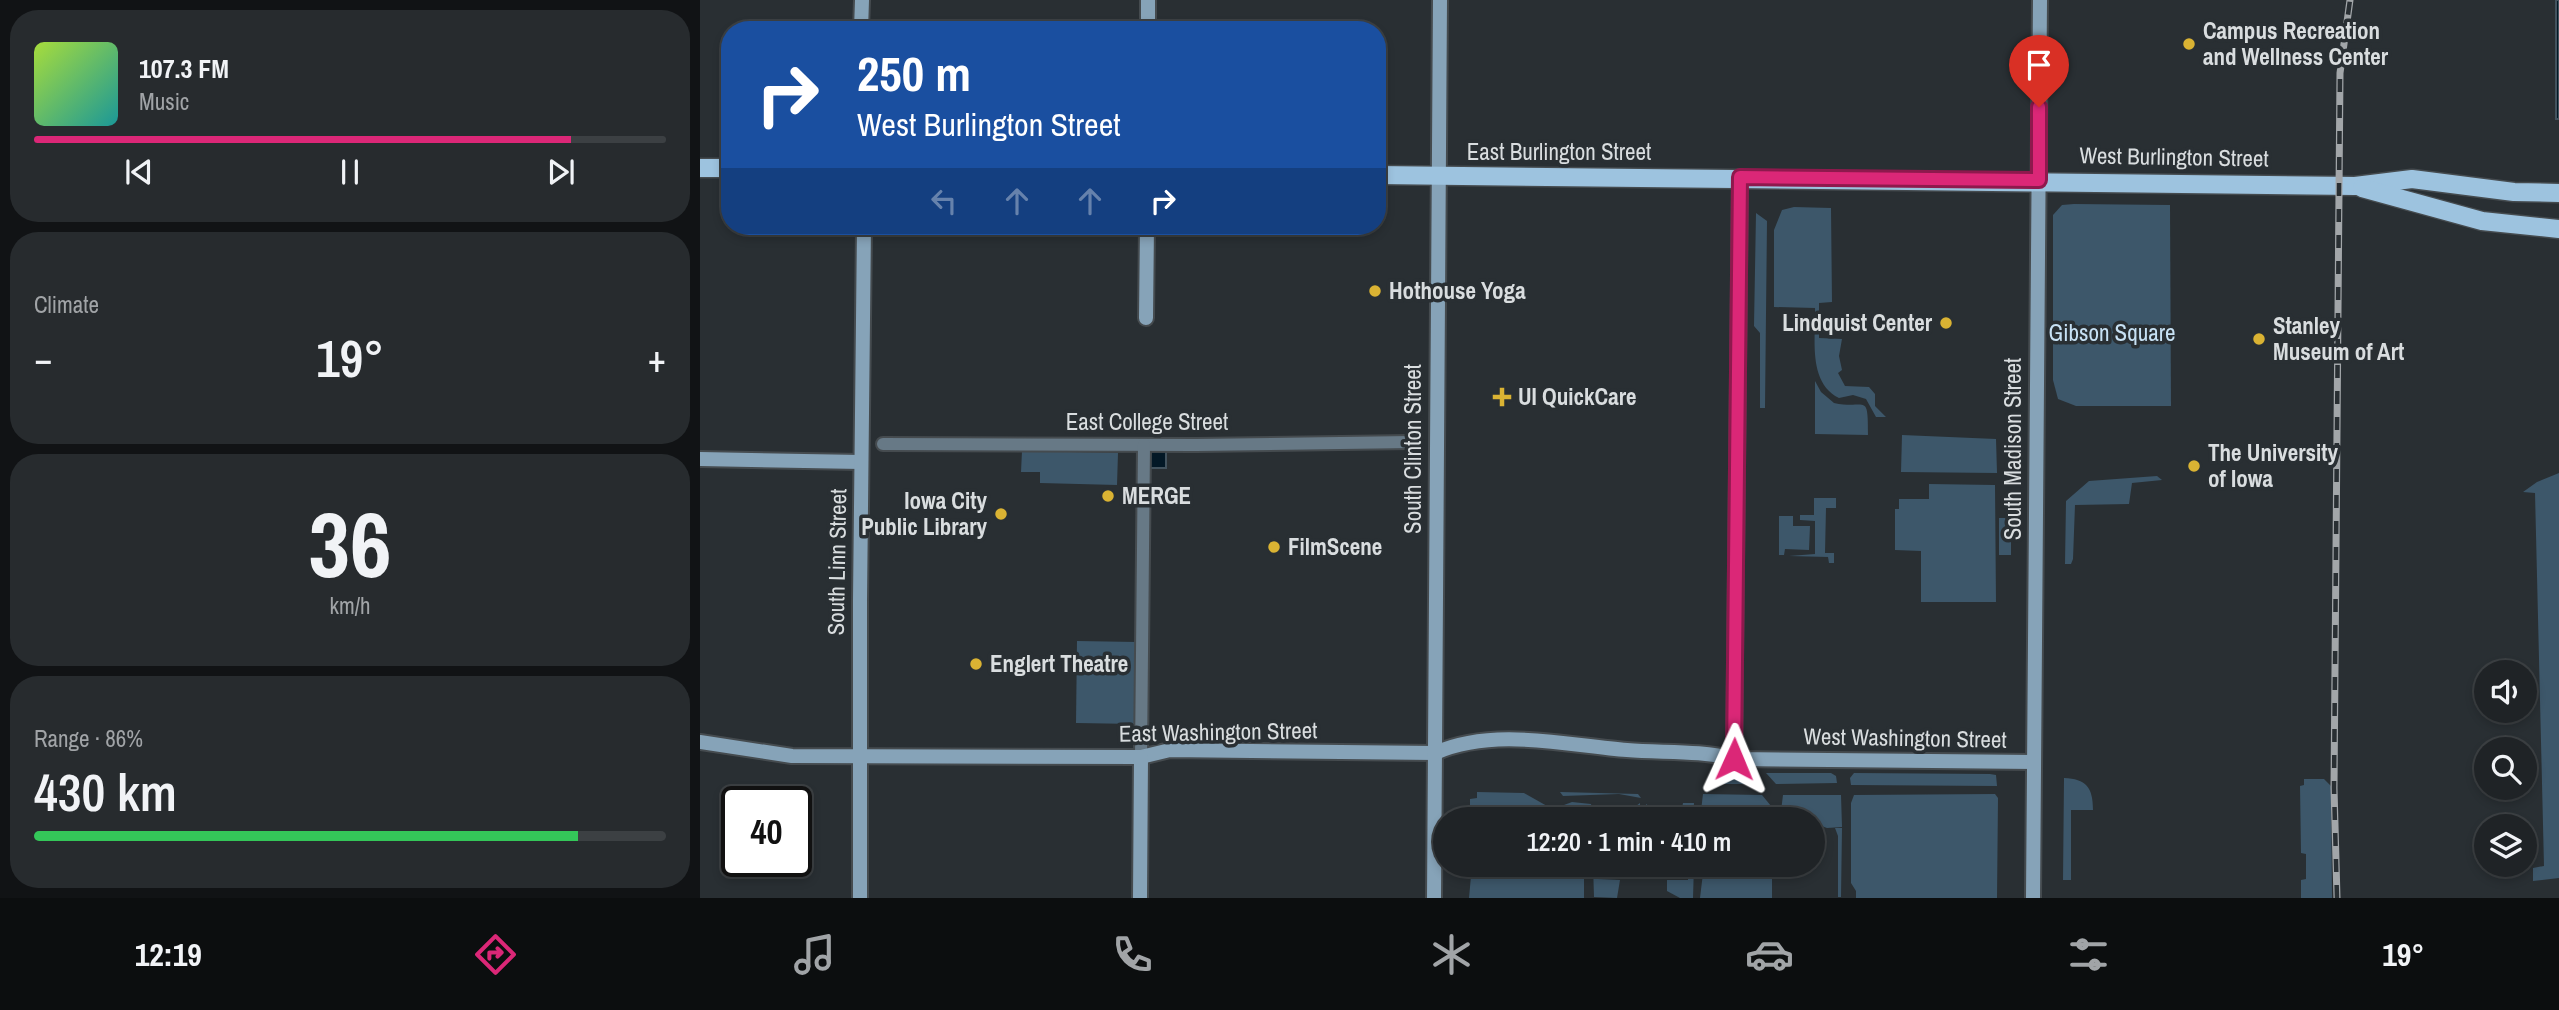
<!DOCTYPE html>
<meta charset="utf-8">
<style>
body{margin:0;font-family:"Archivo Narrow",sans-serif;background:#272b2e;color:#f1f3f6;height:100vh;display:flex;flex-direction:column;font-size:26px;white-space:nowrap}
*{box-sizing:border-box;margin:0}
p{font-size:23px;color:#a1a4a7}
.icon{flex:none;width:38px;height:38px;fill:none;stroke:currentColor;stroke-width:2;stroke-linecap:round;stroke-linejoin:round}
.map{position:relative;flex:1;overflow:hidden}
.sheet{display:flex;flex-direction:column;gap:10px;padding:10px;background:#111315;width:700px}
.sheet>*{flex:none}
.top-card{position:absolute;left:21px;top:21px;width:665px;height:214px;border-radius:28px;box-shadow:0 4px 10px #0003,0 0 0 2px #3c4043;background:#1a4fa0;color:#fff;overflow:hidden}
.fabs{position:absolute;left:1774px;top:660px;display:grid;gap:14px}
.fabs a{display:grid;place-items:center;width:63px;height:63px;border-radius:50%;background:#1f2326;box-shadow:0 4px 10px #0003,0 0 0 2px #3c4043;font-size:35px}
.speed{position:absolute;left:21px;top:786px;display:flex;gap:14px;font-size:35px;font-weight:700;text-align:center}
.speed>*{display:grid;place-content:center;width:91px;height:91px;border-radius:50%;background:#1f2326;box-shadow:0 4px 10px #0003,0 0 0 2px #3c4043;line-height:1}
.speed .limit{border:4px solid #111;border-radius:10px;background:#fff;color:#111}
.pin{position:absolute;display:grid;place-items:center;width:60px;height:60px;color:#fff;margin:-72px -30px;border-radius:50% 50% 50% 0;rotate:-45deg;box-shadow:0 0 7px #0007}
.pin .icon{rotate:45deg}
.me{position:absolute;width:77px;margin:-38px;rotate:1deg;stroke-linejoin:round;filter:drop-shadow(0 0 5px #0008)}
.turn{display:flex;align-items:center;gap:24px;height:147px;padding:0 21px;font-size:32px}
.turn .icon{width:91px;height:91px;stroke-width:2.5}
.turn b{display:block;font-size:49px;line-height:60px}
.lanes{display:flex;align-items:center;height:66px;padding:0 21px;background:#0003;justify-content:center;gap:35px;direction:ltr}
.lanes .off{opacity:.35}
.big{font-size:52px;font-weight:600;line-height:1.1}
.sheet .tile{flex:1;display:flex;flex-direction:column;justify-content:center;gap:10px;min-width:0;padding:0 24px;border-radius:28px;background:#272b2e}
.sheet .dial{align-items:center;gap:0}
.dial b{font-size:91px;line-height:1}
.song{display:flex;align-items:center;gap:21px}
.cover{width:84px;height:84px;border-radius:10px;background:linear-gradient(135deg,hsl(80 70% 55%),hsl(180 70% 35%))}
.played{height:7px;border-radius:4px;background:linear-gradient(90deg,#db2777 85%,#3c4043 85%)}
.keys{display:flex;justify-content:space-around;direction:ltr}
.heat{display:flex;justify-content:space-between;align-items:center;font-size:38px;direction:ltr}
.charge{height:10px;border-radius:5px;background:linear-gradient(90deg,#34c759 86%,#3c4043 0)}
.trip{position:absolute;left:733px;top:807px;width:392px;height:70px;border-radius:35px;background:#1f2326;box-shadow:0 4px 10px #0003,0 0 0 2px #3c4043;font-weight:600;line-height:70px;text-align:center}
.tab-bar{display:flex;height:112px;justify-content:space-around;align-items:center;background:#0c0e0f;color:#a1a4a7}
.tab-bar .icon{width:49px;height:49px}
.tab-bar .on{color:#db2777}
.tab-bar b{font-size:32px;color:#f1f3f6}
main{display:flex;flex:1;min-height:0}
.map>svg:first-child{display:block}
.green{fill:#3d576a}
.water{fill:#031826;stroke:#43535e;stroke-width:2}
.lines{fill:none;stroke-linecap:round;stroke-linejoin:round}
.street-casing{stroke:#454b4f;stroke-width:16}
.secondary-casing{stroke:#454b4f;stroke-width:18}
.primary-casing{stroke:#454b4f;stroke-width:21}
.street{stroke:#677986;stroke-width:12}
.secondary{stroke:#86a3b8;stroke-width:14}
.primary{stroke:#9dc3df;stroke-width:18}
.rail-casing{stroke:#a2a6a9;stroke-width:7}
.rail{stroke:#292f33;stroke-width:4.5;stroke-dasharray:13;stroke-linecap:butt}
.route-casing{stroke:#8e194d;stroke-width:18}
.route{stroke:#db2777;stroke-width:12}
.poi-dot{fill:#dab333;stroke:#292f33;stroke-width:2.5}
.labels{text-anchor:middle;stroke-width:7;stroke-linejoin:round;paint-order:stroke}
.poi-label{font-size:23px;font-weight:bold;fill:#d9dddf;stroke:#292f33;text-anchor:start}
.street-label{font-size:23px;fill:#d9dddf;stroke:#292f33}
.park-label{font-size:23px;fill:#c7e1f4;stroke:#292f33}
</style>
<main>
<section class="sheet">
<div class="tile">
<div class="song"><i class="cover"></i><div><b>107.3 FM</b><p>Music</p></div></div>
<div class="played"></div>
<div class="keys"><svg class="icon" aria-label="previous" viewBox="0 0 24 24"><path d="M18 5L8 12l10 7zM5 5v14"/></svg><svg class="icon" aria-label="pause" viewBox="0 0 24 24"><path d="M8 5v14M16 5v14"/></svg><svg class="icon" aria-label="next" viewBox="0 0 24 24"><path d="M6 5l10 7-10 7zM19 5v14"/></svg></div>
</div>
<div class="tile"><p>Climate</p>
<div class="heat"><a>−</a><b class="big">19°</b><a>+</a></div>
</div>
<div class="tile dial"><b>36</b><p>km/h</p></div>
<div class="tile"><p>Range · 86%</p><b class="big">430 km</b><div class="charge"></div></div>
</section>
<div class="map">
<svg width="1859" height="898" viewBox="0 0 1859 898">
<rect width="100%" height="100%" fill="#292f33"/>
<g class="green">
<path d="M 1374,204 L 1470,205 L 1471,406 L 1376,406 L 1358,399 L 1353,380 L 1353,215 L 1362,205 Z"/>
<path d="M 1094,207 L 1131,208 L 1132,302 L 1119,303 L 1119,338 L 1142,339 L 1139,356 L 1142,370 L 1138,373 L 1145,386 L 1169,387 L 1175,394 L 1175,406 L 1186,417 L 1176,417 L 1166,399 L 1153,395 L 1139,398 C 1107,382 1116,337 1115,308 L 1074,307 L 1074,230 L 1082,210 Z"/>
<path d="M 1056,213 L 1067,221 L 1065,408 L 1060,408 L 1060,333 L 1054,326 Z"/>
<path d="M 1115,381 L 1121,392 L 1134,403 C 1166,410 1168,391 1168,435 L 1115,434 Z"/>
<path d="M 1202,435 L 1296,439 L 1297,473 L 1201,472 Z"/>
<path d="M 322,451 L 418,453 L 417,485 L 340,483 L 340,472 L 321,472 Z"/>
<path d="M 1859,473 L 1859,878 L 1833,881 L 1833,868 L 1844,866 L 1835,493 L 1823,492 L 1837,482 Z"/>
<path d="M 1457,476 L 1462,480 L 1432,483 L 1429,504 L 1375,505 L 1373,559 L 1371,564 L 1365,564 L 1366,501 L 1389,481 Z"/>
<path d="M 1229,484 L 1295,485 L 1296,602 L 1221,602 L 1221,551 L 1195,550 L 1195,509 L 1199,509 L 1199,499 L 1229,499 Z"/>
<path d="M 1114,498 L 1136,498 L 1136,508 L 1126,508 L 1125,553 L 1134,553 L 1134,563 L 1129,563 L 1128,557 L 1089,556 L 1115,554 L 1115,521 L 1100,520 L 1100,515 L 1114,515 Z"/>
<path d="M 1079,516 L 1093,516 L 1093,526 L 1110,526 L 1109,550 L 1085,549 L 1084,555 L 1079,555 Z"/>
<rect x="1299" y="518" width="12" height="37"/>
<path d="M 377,641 L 437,642 L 436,724 L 376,723 Z"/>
<path d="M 1066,773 L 1131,773 L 1136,776 L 1137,783 L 1076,784 Z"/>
<path d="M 1154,773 L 1290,774 L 1296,775 L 1297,786 L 1151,785 L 1150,778 Z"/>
<path d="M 1012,774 L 1058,775 L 1058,781 L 1053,784 L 1014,784 Z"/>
<path d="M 1364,778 C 1386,779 1393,787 1393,810 L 1371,810 L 1371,880 L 1363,880 Z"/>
<path d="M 1604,779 L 1624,779 L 1631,786 L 1632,898 L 1601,898 L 1601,880 L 1606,879 L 1606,854 L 1601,853 L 1600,786 L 1604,785 Z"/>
<path d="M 777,792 L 824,793 L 870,819 L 770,819 L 770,799 L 777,798 Z"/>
<path d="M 860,792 L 938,794 L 941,798 L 919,794 L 863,796 Z"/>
<path d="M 1003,794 L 1062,795 L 1071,806 L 1071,819 L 1000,819 Z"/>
<path d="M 1295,794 L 1298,798 L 1297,898 L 1156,898 L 1156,891 L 1151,883 L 1151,803 L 1154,795 Z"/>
<path d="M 1083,795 L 1141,795 L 1142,827 L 1127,828 L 1113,823 L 1113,819 L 1080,819 Z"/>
<path d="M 872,802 L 891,804 L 893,816 L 935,815 L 936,806 L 940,803 L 940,819 L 883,819 L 864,805 Z"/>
<path d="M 983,803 L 994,803 L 993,819 L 946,819 L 946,804 L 950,807 L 951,818 L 980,818 Z"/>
<path d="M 1135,828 L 1142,828 L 1141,897 L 1138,897 L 1138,836 Z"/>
<path d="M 772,865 L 884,865 L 884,898 L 769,898 Z"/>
<path d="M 893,865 L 898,865 L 898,879 L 920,880 L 917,898 L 894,897 Z"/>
<path d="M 988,865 L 994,865 L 993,898 L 980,898 L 967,891 L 967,880 L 988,880 Z"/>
<path d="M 1004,865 L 1068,865 L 1072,873 L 1072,898 L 1000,898 Z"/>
</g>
<g class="water">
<rect x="1856" y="0" width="3" height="119"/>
<rect x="438" y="442" width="28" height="26"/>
</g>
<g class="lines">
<defs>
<g id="street">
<path d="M 183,444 L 496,445 L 711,442"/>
<path d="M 441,757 L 444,445"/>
</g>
<g id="secondary">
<path d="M 161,30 L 162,0"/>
<path d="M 448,30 L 448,0"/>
<path d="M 446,318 L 447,226"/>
<path d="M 0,459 L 161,462"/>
<path d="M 0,742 L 92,756 L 441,757 L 470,750 L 735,753 C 794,727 865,745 927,750 C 963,753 999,750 1034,759 L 1334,762"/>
<path d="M 1034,759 L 1040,177"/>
<path d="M 160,898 L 160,601 L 164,226"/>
<path d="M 440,898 L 441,757"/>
<path d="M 734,898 L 740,0"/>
<path d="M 1333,898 L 1340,0"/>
</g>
<g id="primary">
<path d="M 0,168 L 30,168"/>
<path d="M 677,175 L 1655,186 L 1712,179 L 1814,192 L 1859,193"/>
<path d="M 1662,188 L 1782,221 L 1859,229"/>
</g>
</defs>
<use href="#street" class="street-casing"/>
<use href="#secondary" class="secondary-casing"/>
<use href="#primary" class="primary-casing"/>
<use href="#street" class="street"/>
<use href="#secondary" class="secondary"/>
<use href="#primary" class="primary"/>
<defs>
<path id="rail" d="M 1637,898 L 1634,788 L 1640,73 L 1650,0"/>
</defs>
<use href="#rail" class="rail-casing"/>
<use href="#rail" class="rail"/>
</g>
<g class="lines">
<defs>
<path id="route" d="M 1034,759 L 1040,177 L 1339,180 L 1339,107"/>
</defs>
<use href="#route" class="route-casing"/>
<use href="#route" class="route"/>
</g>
<g class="poi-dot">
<circle cx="1489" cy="44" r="7"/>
<circle cx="675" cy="291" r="7"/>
<circle cx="1246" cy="323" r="7"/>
<circle cx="1559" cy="339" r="7"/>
<path d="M798.5 386.5h7v7h7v7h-7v7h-7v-7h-7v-7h7z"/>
<circle cx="1494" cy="466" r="7"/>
<circle cx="408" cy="496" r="7"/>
<circle cx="301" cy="514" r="7"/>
<circle cx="574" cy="547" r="7"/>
<circle cx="276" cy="664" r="7"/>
</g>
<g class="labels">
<g class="poi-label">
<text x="1503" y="39">Campus Recreation<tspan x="1503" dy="26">and Wellness Center</tspan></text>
<text x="689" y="299">Hothouse Yoga</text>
<text x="1232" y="331" text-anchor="end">Lindquist Center</text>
<text x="1573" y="334">Stanley<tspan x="1573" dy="26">Museum of Art</tspan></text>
<text x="818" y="405">UI QuickCare</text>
<text x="1508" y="461">The University<tspan x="1508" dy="26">of Iowa</tspan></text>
<text x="422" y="504">MERGE</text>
<text x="287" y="509" text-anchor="end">Iowa City<tspan x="287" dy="26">Public Library</tspan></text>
<text x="588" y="555">FilmScene</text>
<text x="290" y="672">Englert Theatre</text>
</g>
<g class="street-label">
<text x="859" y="160">East Burlington Street</text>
<text transform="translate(1474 157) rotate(1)" y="8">West Burlington Street</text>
<text x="447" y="430">East College Street</text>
<text transform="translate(713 449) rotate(-90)" y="8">South Clinton Street</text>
<text transform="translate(1313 449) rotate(-90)" y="8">South Madison Street</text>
<text transform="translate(137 562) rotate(-89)" y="8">South Linn Street</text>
<text transform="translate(518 732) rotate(-1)" y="8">East Washington Street</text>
<text transform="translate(1205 738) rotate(1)" y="8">West Washington Street</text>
</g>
<g class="park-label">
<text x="1412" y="341">Gibson Square</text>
</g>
</g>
</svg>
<div class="fabs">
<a><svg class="icon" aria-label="sound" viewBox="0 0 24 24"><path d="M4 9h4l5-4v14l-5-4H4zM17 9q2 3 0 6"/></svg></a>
<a><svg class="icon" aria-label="search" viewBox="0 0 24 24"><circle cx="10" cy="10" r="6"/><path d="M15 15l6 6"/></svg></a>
<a><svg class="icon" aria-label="layers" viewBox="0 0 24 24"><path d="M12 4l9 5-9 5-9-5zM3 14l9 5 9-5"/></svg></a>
</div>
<div class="speed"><div class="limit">40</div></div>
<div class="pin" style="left:1339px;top:107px;background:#d93025"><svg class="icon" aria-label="arrive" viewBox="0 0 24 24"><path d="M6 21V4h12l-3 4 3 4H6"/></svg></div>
<svg class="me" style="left:1034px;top:759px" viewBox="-20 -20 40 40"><path d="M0-17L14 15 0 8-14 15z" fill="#db2777" stroke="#fff" stroke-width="4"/></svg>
<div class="trip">12:20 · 1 min · 410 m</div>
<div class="top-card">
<div class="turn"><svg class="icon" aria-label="right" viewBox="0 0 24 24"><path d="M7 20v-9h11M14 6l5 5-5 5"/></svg><div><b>250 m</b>West Burlington Street</div></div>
<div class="lanes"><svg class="icon off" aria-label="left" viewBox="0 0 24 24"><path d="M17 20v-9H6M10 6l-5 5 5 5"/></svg><svg class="icon off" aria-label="ahead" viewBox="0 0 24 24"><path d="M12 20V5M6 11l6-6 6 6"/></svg><svg class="icon off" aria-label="ahead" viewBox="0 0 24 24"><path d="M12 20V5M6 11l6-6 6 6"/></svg><svg class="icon" aria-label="right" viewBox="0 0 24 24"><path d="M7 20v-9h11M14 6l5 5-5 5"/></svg></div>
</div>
</div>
</main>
<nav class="tab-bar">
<b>12:19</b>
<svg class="icon on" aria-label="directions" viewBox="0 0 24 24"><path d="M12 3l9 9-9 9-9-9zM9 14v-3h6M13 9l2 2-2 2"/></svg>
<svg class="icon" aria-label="music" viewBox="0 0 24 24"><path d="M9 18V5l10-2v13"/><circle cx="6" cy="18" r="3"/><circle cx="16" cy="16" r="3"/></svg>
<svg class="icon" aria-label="phone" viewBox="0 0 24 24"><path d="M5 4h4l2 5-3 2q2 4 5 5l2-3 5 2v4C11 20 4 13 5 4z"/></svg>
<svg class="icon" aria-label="climate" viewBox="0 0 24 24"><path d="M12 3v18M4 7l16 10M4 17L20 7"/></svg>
<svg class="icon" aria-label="car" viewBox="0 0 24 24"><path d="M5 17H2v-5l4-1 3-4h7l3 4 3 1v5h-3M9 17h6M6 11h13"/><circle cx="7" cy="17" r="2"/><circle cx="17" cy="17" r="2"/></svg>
<svg class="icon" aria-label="filters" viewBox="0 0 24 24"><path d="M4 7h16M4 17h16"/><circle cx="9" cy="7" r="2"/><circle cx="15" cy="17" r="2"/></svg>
<b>19°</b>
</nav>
